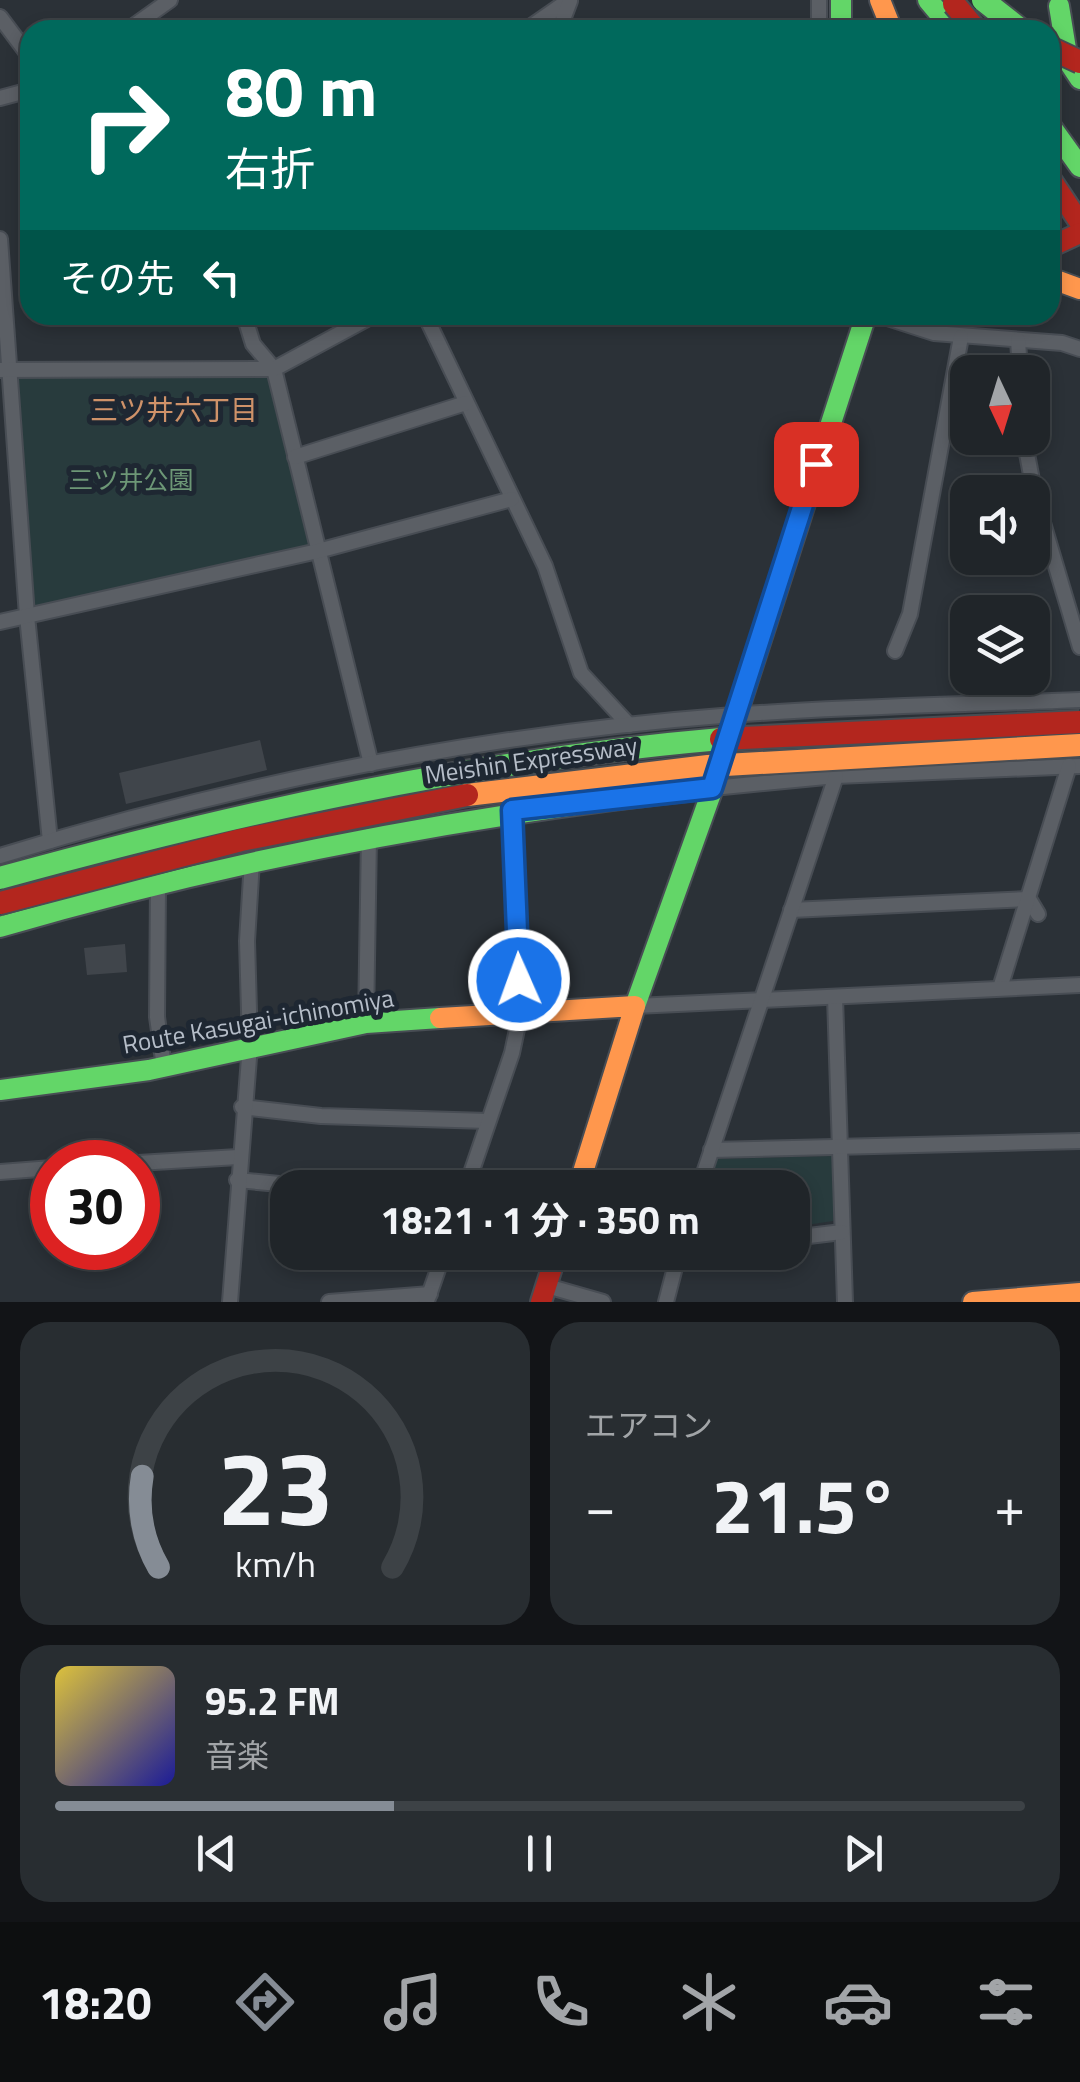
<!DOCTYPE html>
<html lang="ja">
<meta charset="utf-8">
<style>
body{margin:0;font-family:"Titillium Web","Noto Sans JP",sans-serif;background:#282d31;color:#f1f3f6;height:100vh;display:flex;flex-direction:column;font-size:38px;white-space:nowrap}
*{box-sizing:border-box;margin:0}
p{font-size:32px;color:#a2a5a8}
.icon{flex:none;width:55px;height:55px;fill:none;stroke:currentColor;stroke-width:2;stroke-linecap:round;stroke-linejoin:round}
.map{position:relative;height:1302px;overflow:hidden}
.drawer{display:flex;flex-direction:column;gap:20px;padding:20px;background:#121417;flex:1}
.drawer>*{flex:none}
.banner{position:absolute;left:20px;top:20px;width:1040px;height:305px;border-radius:30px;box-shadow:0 5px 15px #0003,0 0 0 2px #3d4246;background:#00695c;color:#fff;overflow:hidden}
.needle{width:65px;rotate:176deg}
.buttons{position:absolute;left:950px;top:355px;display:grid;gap:20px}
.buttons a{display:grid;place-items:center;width:100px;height:100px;border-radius:20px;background:#202529;box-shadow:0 5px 15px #0003,0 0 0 2px #3d4246;font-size:50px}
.speed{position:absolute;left:30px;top:1140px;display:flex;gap:20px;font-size:50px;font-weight:700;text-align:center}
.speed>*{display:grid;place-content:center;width:130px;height:130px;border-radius:50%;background:#202529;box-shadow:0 5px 15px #0003,0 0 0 2px #3d4246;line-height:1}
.speed .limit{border:15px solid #d22;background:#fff;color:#111}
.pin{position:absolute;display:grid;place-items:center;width:85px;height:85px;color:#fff;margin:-42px;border-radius:20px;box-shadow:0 5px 15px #0006}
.me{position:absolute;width:110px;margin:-55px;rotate:358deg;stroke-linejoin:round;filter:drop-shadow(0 0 8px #0008)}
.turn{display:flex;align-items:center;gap:35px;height:210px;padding:0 40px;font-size:45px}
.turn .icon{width:130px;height:130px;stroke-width:2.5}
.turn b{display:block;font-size:70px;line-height:85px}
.then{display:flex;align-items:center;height:95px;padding:0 40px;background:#0003;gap:20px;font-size:38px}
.big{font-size:75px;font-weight:700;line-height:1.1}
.drawer .widget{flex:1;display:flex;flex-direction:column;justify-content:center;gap:15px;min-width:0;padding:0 35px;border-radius:30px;background:#282d31}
.drawer .dial{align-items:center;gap:0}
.dial svg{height:260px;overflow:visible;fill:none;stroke:#3d4246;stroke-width:7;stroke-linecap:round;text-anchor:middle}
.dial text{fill:#f1f3f6;stroke:none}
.song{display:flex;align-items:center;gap:30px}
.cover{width:120px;height:120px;border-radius:15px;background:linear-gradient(135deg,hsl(50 70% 55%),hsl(240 70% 35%))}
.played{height:10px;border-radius:5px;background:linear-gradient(90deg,#858c95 35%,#3d4246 35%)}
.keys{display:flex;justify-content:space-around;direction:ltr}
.heat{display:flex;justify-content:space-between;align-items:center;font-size:55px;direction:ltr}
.drawer .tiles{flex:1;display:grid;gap:20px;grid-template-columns:1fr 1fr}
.widget:last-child{grid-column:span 2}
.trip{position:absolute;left:270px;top:1170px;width:540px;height:100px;border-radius:30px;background:#202529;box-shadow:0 5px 15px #0003,0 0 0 2px #3d4246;font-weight:700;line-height:100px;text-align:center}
.menu{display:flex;height:160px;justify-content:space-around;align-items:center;background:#0d0f10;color:#a2a5a8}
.menu .icon{width:70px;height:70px}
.menu .active{color:#858c95}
.menu b{font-size:45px;color:#f1f3f6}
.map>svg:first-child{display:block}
.green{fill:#283b3d}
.building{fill:#40454b}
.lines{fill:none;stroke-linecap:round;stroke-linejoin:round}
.street-casing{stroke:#484d54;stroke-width:18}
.fast-casing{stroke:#484d54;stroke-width:24}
.slow-casing{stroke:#484d54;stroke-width:24}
.jam-casing{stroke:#484d54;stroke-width:24}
.street{stroke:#5b5f65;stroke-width:14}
.fast{stroke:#63d668;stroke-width:20}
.slow{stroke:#ff974d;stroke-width:20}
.jam{stroke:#b3261e;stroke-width:20}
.fast-bridge-casing{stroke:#484d53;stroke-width:26;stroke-linecap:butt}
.slow-bridge-casing{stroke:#484d53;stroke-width:26;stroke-linecap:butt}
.jam-bridge-casing{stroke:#484d53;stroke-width:26;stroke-linecap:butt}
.fast-bridge{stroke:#63d668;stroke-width:22}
.slow-bridge{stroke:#ff974d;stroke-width:22}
.jam-bridge{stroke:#b3261e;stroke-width:22}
.route-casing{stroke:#114b97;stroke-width:25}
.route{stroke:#1a73e8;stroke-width:18}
.labels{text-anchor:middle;stroke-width:10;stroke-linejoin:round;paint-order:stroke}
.park-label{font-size:25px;fill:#6d9776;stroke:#1e2732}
.street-label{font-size:25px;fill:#b5bdc8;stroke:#1e2732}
.neighbourhood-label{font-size:28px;fill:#cf9269;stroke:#1e2732}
</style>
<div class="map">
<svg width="1080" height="1302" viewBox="0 0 1080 1302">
<rect width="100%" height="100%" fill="#2b3137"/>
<g class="green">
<path d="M 12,369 L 274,369 L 318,551 L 27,616 Z"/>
<path d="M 833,1156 L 833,1221 L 793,1227 L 792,1188 L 707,1187 L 717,1159 Z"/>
</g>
<g class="building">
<path d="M 260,740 L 267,770 L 126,804 L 119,773 Z"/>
<path d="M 125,944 L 127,972 L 87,975 L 84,948 Z"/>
</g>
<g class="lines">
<defs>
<g id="street">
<path d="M 0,17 L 30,57"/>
<path d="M 128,30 L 170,0"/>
<path d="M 526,30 L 569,0"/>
<path d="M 559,30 L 570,1"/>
<path d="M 819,30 L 819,0"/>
<path d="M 0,98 L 30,90"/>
<path d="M 0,239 L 27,616 L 50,841"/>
<path d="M 244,315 L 253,344 L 274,369 L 371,764"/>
<path d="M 425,315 L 545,566 L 581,673 L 629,725"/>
<path d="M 878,315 L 934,333 L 1062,343 L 1080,349"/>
<path d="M 1018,340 L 1020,372"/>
<path d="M 0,370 L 274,369 L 374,315"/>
<path d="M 1024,438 L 1035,496 L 1080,647"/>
<path d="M 295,457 L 466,403"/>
<path d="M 0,622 L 318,551 L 512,499"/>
<path d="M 895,651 L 910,614 L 961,337"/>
<path d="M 713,788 L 836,776 L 1080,766"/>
<path d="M 0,856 C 237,783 485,734 733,715 C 848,706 964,705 1080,700"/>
<path d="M 158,884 L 157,1017 L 164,1067"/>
<path d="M 791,910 L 1029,899 L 1038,914"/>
<path d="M 1000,988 L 1069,766"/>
<path d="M 835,997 L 845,1302"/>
<path d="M 635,1006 L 1080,985"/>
<path d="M 366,1023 L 369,836"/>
<path d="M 242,1107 L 321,1116 L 488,1121"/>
<path d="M 711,1150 L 1080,1141"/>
<path d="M 138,1163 L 238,1157"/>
<path d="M 0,1172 L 52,1168"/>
<path d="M 237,1180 L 321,1188"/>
<path d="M 466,1188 L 512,1053 L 520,1015 L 512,810"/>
<path d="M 699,1188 L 836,776"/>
<path d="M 792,1238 L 842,1232"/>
<path d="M 677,1257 L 700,1252"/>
<path d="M 547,1286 L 603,1302"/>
<path d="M 427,1301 L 444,1252"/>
<path d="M 230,1302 L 250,1045 L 247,941 L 252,861"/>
<path d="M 329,1302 L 430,1294"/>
<path d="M 666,1302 L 679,1252"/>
</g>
<g id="fast">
<path d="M 841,0 L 841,30"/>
<path d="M 928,0 L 953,30"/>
<path d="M 1059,6 L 1068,61 L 1080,79"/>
<path d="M 1050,125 L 1080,167"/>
<path d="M 0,927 C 234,859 470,814 713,788"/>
<path d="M 635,1006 L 713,788 L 866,315"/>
<path d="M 0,1090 L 149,1070 L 366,1023 L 440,1018"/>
</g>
<g id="slow">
<path d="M 880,0 L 892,30"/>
<path d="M 1050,278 L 1080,289"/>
<path d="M 440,1018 L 635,1006 L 578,1188"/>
<path d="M 973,1302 L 1080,1293"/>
</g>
<g id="jam">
<path d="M 1050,178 L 1080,223"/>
<path d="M 1050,247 L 1080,233"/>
<path d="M 541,1302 L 557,1252"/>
</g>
</defs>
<use href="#street" class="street-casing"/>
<use href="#fast" class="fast-casing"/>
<use href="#slow" class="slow-casing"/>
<use href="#jam" class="jam-casing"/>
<use href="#street" class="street"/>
<use href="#fast" class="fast"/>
<use href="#slow" class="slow"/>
<use href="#jam" class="jam"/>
<defs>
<g id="fast-bridge">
<path d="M 983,0 L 1021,30"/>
<path d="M 0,878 C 236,813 476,760 721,739"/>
</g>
<path id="slow-bridge" d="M 467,795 L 708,766 L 1080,745"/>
<g id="jam-bridge">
<path d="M 954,4 L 976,30"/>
<path d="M 1050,48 L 1080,62"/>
<path d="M 721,739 L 1080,722"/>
<path d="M 0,903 L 241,840 L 467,795"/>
</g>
</defs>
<use href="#fast-bridge" class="fast-bridge-casing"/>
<use href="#slow-bridge" class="slow-bridge-casing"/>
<use href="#jam-bridge" class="jam-bridge-casing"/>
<use href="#fast-bridge" class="fast-bridge"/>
<use href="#slow-bridge" class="slow-bridge"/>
<use href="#jam-bridge" class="jam-bridge"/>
</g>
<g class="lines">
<defs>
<path id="route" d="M 519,980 L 512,810 L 712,788 L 816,464"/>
</defs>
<use href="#route" class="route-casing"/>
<use href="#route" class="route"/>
</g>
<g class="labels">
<g class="park-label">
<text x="131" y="489">三ツ井公園</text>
</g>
<g class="street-label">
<text transform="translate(531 760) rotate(-8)" y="9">Meishin Expressway</text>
<text transform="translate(258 1021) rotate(-10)" y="9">Route Kasugai-ichinomiya</text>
</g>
<g class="neighbourhood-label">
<text x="174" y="420">三ツ井六丁目</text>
</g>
</g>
</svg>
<div class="buttons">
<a><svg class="needle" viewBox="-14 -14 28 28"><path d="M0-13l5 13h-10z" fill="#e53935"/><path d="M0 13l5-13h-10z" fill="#a2a5a8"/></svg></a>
<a><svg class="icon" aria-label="sound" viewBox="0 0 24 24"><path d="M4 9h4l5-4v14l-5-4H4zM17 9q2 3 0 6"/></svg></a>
<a><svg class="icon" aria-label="layers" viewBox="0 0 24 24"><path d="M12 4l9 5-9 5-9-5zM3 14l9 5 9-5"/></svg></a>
</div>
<div class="speed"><div class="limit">30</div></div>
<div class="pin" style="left:816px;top:464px;background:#d93025"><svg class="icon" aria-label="arrive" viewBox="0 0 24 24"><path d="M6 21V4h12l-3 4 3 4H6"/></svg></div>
<svg class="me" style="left:519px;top:980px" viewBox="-20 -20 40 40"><circle r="17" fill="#1a73e8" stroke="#fff" stroke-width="3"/><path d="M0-11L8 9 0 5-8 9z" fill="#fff"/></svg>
<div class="trip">18:21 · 1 分 · 350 m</div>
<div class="banner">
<div class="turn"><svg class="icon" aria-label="right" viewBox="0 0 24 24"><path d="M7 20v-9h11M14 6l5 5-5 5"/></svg><div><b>80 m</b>右折</div></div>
<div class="then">その先<svg class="icon" aria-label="left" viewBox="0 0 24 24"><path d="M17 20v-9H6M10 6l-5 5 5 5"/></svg></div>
</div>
</div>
<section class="drawer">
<div class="tiles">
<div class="widget dial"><svg viewBox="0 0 100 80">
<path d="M14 69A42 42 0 1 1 86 69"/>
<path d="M14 69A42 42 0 0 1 9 41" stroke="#858c95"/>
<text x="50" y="56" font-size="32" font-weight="700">23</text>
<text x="50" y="72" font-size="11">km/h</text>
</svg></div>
<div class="widget"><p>エアコン</p>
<div class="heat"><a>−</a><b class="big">21.5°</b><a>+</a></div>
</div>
<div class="widget">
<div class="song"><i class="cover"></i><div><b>95.2 FM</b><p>音楽</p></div></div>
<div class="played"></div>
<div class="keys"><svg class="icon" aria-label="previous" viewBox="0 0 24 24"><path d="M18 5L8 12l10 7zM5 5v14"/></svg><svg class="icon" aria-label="pause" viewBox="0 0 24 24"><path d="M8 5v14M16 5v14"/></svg><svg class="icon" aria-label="next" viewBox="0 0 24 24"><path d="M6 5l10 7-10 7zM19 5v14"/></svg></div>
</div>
</div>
</section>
<nav class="menu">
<b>18:20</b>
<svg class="icon active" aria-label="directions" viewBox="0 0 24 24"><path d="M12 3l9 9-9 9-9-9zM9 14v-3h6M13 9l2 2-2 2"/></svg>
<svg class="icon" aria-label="music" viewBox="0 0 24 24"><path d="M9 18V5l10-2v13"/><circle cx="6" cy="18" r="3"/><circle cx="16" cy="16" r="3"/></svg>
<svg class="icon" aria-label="phone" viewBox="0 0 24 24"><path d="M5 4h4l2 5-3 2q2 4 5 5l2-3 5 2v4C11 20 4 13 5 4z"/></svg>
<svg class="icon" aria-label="climate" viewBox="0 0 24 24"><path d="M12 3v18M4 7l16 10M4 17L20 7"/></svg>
<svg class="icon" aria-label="car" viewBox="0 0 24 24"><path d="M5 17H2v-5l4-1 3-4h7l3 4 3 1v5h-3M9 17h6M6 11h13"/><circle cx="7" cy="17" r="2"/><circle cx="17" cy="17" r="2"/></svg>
<svg class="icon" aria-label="filters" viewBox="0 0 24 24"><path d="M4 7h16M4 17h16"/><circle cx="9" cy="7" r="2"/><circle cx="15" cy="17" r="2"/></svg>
</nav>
